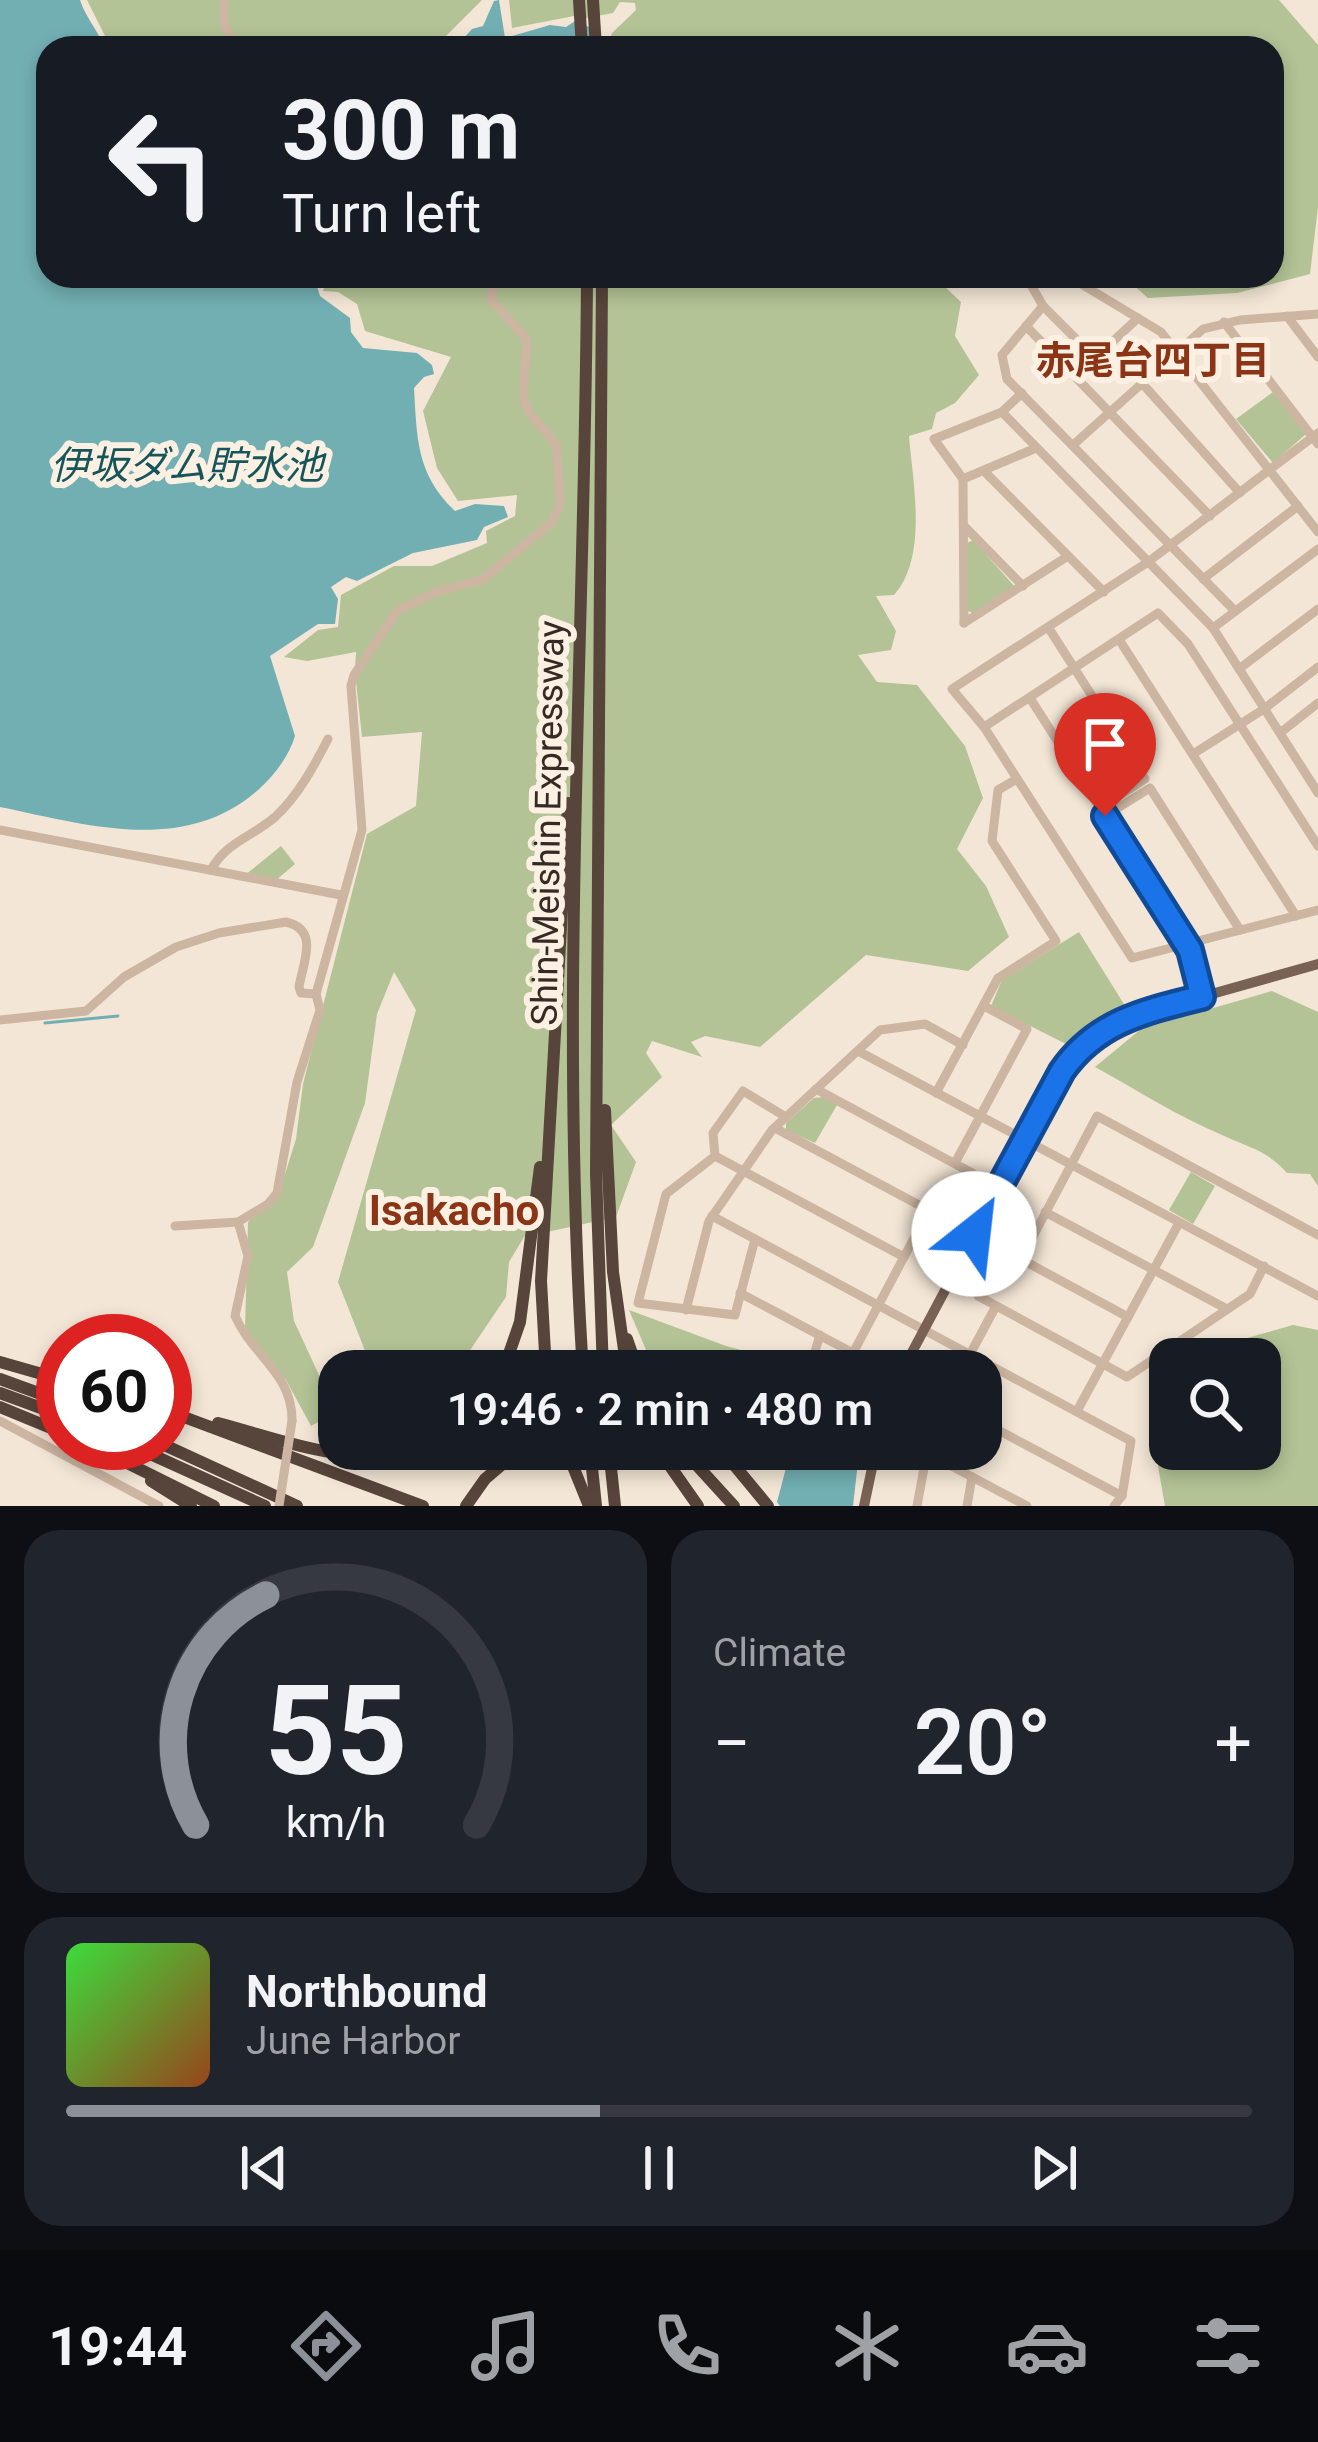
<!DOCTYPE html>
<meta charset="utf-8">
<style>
body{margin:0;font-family:Roboto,"Noto Sans JP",sans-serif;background:#20242c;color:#f1f3f6;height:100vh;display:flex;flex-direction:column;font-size:45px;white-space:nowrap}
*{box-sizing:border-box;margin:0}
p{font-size:39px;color:#9ea1a6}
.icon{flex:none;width:66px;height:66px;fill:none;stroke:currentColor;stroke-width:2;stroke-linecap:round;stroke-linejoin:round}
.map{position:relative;height:1506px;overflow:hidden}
.sheet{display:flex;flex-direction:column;gap:24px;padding:24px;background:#0d0f14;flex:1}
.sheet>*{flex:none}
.hud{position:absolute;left:36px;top:36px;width:1248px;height:252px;border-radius:36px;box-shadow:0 6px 18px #0003;background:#171b24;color:#f1f3f6;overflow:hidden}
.fabs{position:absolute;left:1149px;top:1338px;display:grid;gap:24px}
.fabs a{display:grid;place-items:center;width:132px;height:132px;border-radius:24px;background:#171b24;box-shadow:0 6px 18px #0003;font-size:60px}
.speed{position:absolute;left:36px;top:1314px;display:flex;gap:24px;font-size:60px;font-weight:700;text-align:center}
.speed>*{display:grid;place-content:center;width:156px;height:156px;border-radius:50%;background:#171b24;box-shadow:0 6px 18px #0003;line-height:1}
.speed .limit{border:18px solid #d22;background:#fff;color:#111}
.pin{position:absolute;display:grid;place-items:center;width:102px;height:102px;color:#fff;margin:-123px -51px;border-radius:50% 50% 50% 0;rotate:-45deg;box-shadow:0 0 12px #0007}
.pin .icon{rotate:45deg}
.me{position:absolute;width:132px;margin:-66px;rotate:29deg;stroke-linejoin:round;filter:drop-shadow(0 0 9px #0008)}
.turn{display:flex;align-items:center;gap:42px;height:252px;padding:0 48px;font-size:54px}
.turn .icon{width:156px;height:156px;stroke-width:2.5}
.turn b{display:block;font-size:84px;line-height:102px}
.big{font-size:90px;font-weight:600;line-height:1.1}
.sheet .widget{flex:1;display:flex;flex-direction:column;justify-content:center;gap:18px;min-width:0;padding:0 42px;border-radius:36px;background:#20242c}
.sheet .dial{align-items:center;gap:0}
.dial svg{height:312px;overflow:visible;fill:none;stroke:#363941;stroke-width:7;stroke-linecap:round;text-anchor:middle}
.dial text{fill:#f1f3f6;stroke:none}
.song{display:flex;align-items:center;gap:36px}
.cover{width:144px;height:144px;border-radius:18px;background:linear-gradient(135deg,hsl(120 70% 55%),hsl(20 70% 35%))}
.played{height:12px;border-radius:6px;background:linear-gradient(90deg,#8c9099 45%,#363941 45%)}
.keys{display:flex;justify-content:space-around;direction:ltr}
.heat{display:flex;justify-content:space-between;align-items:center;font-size:66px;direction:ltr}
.sheet .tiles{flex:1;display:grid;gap:24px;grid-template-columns:1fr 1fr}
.widget:last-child{grid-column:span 2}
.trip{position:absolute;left:318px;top:1350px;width:684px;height:120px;border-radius:36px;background:#171b24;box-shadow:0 6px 18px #0003;font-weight:600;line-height:120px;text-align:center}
.tab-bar{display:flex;height:192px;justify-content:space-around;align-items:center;background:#090b0e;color:#9ea1a6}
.tab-bar .icon{width:84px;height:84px}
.tab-bar .on{color:#8c9099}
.tab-bar b{font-size:54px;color:#f1f3f6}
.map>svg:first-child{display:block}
.green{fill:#b3c395}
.water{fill:#72afb3}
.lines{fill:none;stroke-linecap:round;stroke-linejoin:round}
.stream{stroke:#72afb3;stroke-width:3}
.minor{stroke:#ccb5a1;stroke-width:9}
.major{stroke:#796154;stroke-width:10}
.highway{stroke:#57443a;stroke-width:12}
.minor-bridge{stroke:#ccb5a1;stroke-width:9}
.route-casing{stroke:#114b97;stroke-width:30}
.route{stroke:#1a73e8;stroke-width:21}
.labels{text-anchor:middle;stroke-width:12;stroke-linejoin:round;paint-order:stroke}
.street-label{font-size:36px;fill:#352a24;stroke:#fbf0e2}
.neighbourhood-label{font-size:39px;font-weight:bold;fill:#8c3416;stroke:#fbf0e2}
.water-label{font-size:39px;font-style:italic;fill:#16555a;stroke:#fbf0e2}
.quarter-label{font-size:42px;font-weight:bold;fill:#8c3416;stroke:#fbf0e2}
</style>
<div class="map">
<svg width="1318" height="1506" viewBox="0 0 1318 1506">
<rect width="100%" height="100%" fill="#f3e6d6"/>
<g class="green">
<path d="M 87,0 L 482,0 L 434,48 L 111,48 Z"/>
<path d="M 509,0 L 1279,0 L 1318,45 L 1318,207 L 1310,274 L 1237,293 L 1148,298 L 1123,276 L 1272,276 L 1272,48 L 563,48 L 607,47 L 612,33 L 636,10 L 635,3 L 620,2 L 613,13 L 581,19 L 574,16 L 512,28 Z"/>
<path d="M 328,276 L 968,276 L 945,277 L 942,284 L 961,302 L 955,336 L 979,375 L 955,403 L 936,413 L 932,429 L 909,436 C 913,484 928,557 894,595 L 876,596 L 896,631 L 891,650 L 858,655 L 877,682 L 917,685 L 965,746 L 983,798 L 957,849 L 986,886 L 1009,937 L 968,971 L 866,955 L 760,1047 L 705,1036 L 691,1042 L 702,1057 L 652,1041 L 646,1053 L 662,1077 L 611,1125 L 636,1162 L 616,1217 L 524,1237 L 509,1262 L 506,1297 L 456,1371 L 373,1371 L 338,1282 L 416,1010 L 394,972 L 377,1014 L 365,1103 L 313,1247 L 287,1272 L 294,1321 L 325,1388 L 324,1419 L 311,1426 L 286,1380 L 245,1329 L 248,1222 L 281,1187 L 296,1139 L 303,1084 L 367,834 L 416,806 L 422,732 L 362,737 L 355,672 L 356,652 L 307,661 L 284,657 L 318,630 L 338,627 L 341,595 L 394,566 L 432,566 L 487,543 L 486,531 L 515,516 L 517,495 L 458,501 L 437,468 L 423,411 L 451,357 L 365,331 L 357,304 L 338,292 L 323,291 Z"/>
<path d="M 1273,392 L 1306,434 L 1273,463 L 1236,419 Z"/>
<path d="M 973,540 L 1015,587 L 973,613 L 968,611 L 967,543 Z"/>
<path d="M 281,846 L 295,864 L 275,881 L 245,875 Z"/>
<path d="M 1079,932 L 1127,1009 L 1097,1025 L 1070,1046 L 991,1006 L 1002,980 Z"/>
<path d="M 1272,991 L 1318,1012 L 1318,1186 L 1310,1174 L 1287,1173 C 1268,1151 1248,1147 1222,1135 C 1179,1117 1137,1090 1095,1067 L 1141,1029 Z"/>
<path d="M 823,1097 L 837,1105 L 815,1143 L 786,1130 L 786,1123 L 814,1098 Z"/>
<path d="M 1191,1172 L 1215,1186 L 1193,1224 L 1169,1210 Z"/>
<path d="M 629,1310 L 726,1346 L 806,1367 L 805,1371 L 655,1371 Z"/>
<path d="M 1293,1325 L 1318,1330 L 1318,1506 L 1165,1506 C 1160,1472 1143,1415 1170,1388 L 1170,1449 L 1260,1449 L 1260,1359 L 1210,1359 L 1247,1338 Z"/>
</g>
<g class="water">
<path d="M 0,0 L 80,0 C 86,19 101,34 104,48 L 48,48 L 48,276 L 319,276 L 315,280 L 320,296 L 350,318 L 351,332 L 363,348 L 417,353 L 432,365 L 434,374 L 424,377 L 414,388 C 417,438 416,474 455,511 L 475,504 L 504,506 L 508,517 L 484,527 L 477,540 L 413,553 L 357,581 L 346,577 L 331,587 L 338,599 L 335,624 L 318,624 L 270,656 L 295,736 C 289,756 274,776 258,790 C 184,855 88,825 0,807 Z"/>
<path d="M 499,0 L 505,38 L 550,25 L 566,27 L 575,21 L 601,32 C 557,55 504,48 455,48 L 472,29 L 483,26 L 494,1 Z"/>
<path d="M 791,1449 L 845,1449 L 859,1453 L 853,1506 L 780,1506 L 777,1502 Z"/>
</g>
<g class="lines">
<path class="stream" d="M 45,1023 L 118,1016"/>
<g class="minor">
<path d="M 224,0 L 224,25 L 236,48"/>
<path d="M 1026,276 L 1043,306 L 1095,358 L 1138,318"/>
<path d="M 1068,276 L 1161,332 L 1318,532"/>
<path d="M 1043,306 L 1002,355 L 1007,379 L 1235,611"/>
<path d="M 1287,316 L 1318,357"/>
<path d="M 1224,322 L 1318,444"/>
<path d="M 1026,326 L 1210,516"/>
<path d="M 1141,382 L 1240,493"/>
<path d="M 1022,393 L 1002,412 L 1213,628 L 1318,793"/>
<path d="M 1318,433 L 1148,562 L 952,689 L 984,727 L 1132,958 L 1318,910"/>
<path d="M 1073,445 L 1203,329 L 1240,320 L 1318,314"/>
<path d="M 984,471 L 1104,592"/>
<path d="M 963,479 L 934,439 L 1002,412"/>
<path d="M 964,526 L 1023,586"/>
<path d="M 1203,579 L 1298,506"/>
<path d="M 964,623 L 963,479 L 1036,448"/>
<path d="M 964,623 L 1068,556"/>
<path d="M 1213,628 L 1318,549"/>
<path d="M 1120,641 L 1296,916"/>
<path d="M 1239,669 L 1318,609"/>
<path d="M 1030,698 L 1100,808 L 1145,779 L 1048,627"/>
<path d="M 984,727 L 1158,613 L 1188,644 L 1318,846"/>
<path d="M 1280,733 L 1318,703"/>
<path d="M 1193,754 L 1264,709 L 1318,667"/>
<path d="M 0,830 L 341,895"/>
<path d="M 211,870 C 226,842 252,837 275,817 C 298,796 314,766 328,739"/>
<path d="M 1202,997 L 1190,950 L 1105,816 L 1150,788 L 1240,930"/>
<path d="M 0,1020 L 86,1011 L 124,977 L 176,947 L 219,933 L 286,922 C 320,930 303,962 299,987 L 301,993 L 316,994"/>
<path d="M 858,1051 L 1318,1296"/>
<path d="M 936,1093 L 998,978 L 1056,941 L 992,841 L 998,790 L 1017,779"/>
<path d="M 775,1128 L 947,1220 L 972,1173 L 816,1089"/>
<path d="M 715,1156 L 666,1194 L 638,1303 L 735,1315 L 755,1239"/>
<path d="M 715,1156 L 904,1257"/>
<path d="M 715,1156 L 713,1133 L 743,1091 L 786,1117"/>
<path d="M 955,1163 L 1027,1029 L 984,1006"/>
<path d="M 1045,1212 L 1227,1309"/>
<path d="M 712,1216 L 1131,1441 L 1122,1496 L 1114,1506"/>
<path d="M 238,1222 L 248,1256 L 235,1316 C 252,1355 293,1374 292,1421"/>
<path d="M 175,1226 L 238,1222 L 268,1204 L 277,1193 L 297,1082 L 320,1010 L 316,994 L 362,830 L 351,686 L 354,675 L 397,611 L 438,591 L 482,580 L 552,522 L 560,504 L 557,448 C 550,431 534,424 527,408 C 518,388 529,361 526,339 L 490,298 L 498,276"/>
<path d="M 1021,1259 L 1097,1116 L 1318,1235"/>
<path d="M 740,1293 L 853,1353"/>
<path d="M 686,1310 L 709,1221 L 772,1130 L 880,1030 L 925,1024 L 963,1045"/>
<path d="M 1128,1317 L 1004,1250 L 978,1296 L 1127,1377 L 1250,1294 L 1264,1266"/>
<path d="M 809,1371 L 820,1335"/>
<path d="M 848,1371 L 853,1353 L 929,1210"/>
<path d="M 961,1371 L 996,1306"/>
<path d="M 1077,1411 L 1179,1223"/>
<path d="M 0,1421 L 159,1506"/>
<path d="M 981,1421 L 1122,1496"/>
<path d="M 927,1453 L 1027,1506"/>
<path d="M 917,1506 L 927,1452"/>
<path d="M 967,1506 L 972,1477"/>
</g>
<g class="major">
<path d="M 902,1371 L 1062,1071 L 1088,1041 L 1116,1021 L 1318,964"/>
<path d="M 864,1506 L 876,1449"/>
</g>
<g class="highway">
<path d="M 579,0 L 582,48"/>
<path d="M 593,0 L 596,48"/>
<path d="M 602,276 L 596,1174 L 603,1371"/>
<path d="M 605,1110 L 613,1272 L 627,1371"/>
<path d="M 627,1339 L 638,1371"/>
<path d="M 0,1362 L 63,1380"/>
<path d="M 503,1371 L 520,1322 L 540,1167"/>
<path d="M 546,1371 L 541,1281 L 568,803"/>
<path d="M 583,1371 C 559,1006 585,641 587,276"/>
<path d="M 0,1379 L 63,1402"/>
<path d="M 0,1393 L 63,1416"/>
<path d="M 0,1407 L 63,1433"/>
<path d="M 165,1410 L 423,1506"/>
<path d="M 218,1423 C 280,1439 344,1467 408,1449"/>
<path d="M 87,1443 L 214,1506"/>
<path d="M 126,1443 L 265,1506"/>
<path d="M 160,1443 L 297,1506"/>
<path d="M 566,1449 L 589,1506"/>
<path d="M 590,1449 L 596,1506"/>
<path d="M 609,1449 L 615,1506"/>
<path d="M 658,1449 L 698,1506"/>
<path d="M 682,1449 L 734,1506"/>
<path d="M 725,1454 L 768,1506"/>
<path d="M 151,1481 L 191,1506"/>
<path d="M 466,1506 L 485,1479 L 520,1449"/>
</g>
<path class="minor-bridge" d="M 279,1506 L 292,1421"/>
</g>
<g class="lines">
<defs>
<path id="route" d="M 974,1234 L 1062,1071 C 1097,1021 1146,1011 1202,997 L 1190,950 L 1105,816"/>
</defs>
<use href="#route" class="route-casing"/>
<use href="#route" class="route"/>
</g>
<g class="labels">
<g class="street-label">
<text transform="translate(547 823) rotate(-89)" y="13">Shin-Meishin Expressway</text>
</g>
<g class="neighbourhood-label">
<text x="1153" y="374">赤尾台四丁目</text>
</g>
<g class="water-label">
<text x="187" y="479">伊坂ダム貯水池</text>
</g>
<g class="quarter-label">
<text x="454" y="1225">Isakacho</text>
</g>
</g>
</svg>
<div class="fabs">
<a><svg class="icon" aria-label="search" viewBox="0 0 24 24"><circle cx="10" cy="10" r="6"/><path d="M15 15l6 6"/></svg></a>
</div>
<div class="speed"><div class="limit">60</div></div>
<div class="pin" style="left:1105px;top:816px;background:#d93025"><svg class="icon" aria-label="arrive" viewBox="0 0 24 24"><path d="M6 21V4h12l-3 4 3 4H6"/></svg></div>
<svg class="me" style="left:974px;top:1234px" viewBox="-20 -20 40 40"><circle r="19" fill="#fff"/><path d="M0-13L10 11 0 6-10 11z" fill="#1a73e8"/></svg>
<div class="trip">19:46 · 2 min · 480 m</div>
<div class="hud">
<div class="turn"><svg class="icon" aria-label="left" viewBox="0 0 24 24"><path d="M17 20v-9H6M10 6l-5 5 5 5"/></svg><div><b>300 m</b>Turn left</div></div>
</div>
</div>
<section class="sheet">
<div class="tiles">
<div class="widget dial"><svg viewBox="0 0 100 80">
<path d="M14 69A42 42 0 1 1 86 69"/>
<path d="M14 69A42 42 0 0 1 32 10" stroke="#8c9099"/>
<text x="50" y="56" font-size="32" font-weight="700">55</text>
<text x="50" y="72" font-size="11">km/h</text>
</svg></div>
<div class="widget"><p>Climate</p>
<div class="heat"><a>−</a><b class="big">20°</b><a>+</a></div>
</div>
<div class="widget">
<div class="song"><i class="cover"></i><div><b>Northbound</b><p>June Harbor</p></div></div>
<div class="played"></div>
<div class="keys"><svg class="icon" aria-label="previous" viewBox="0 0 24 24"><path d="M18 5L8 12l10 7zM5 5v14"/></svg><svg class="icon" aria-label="pause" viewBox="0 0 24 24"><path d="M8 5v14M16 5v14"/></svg><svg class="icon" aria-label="next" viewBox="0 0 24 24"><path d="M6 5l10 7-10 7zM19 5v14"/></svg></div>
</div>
</div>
</section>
<nav class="tab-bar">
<b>19:44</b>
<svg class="icon on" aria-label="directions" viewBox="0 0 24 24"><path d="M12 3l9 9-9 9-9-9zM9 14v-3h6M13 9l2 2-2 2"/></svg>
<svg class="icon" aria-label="music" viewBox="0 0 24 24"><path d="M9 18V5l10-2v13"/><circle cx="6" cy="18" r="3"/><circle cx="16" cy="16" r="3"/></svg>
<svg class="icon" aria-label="phone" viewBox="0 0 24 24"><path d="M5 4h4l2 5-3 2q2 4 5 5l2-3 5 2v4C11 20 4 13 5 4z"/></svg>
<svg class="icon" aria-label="climate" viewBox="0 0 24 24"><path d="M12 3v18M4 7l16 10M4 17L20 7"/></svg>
<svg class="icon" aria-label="car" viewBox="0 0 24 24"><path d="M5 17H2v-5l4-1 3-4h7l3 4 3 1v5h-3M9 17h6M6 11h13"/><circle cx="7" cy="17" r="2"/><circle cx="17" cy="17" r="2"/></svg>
<svg class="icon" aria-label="filters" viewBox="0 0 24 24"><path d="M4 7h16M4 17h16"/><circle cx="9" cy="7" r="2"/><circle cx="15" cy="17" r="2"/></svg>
</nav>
